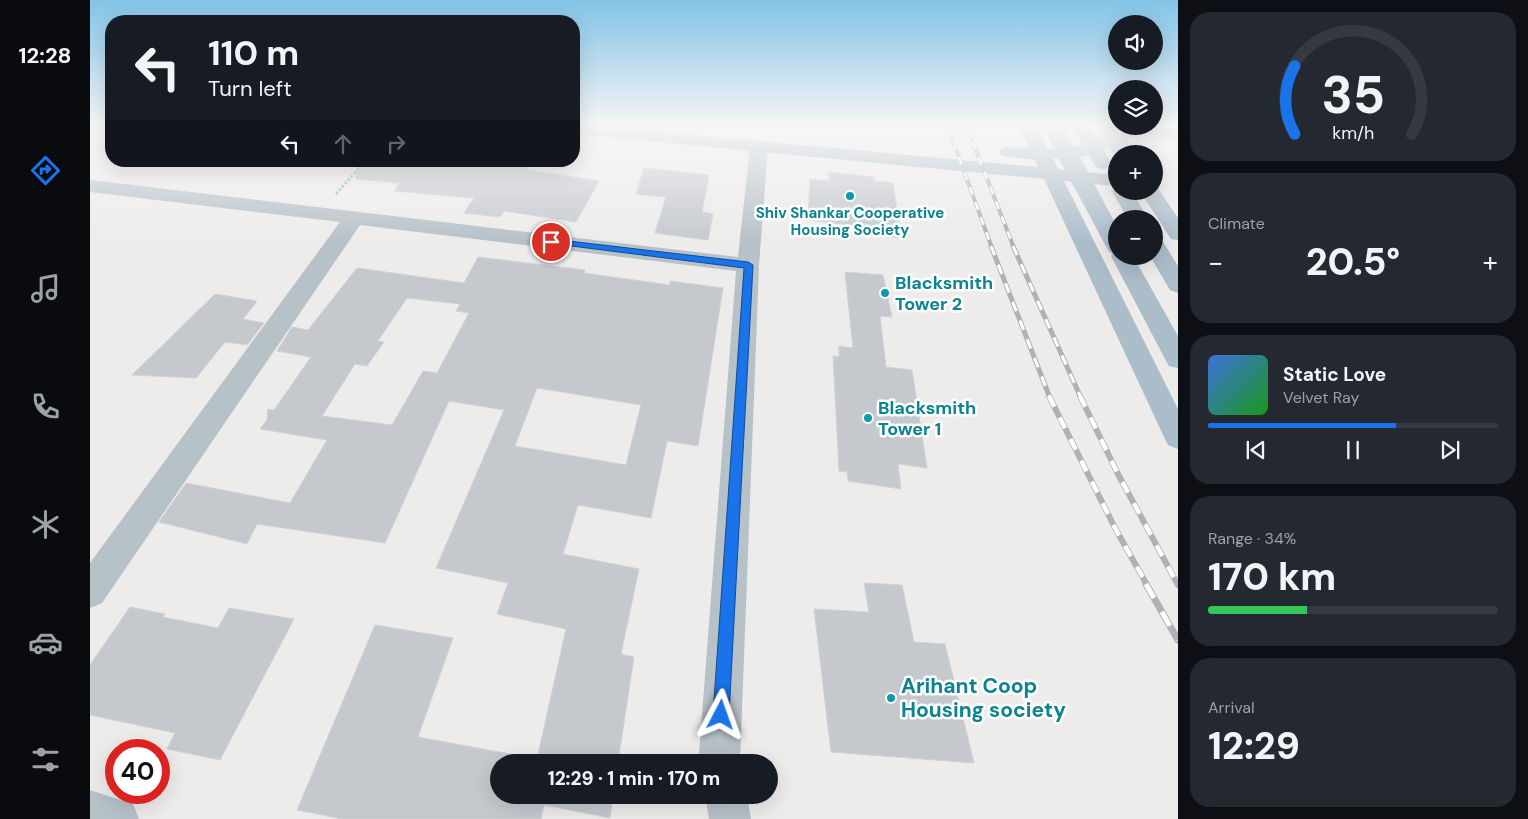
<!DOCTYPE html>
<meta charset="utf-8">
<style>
body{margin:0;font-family:"DM Sans",sans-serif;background:#242831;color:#f1f3f6;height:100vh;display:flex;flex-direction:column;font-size:19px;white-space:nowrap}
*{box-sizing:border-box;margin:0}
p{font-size:16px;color:#9ea1a6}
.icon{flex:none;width:28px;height:28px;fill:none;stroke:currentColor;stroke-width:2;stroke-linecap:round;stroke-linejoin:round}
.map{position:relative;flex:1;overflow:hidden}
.drawer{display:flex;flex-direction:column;gap:12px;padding:12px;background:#0d0f14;width:350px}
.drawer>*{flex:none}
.guide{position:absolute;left:15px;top:15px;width:475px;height:152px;border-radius:20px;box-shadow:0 5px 20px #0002;background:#171b24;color:#f1f3f6;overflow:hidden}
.fabs{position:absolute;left:1018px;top:15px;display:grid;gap:10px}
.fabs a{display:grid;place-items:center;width:55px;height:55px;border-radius:50%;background:#171b24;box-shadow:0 5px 20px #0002;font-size:25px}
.speed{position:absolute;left:15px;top:739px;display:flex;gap:10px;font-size:25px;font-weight:700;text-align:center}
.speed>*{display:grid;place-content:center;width:65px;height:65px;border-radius:50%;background:#171b24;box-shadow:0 5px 20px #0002;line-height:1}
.speed .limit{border:8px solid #d22;background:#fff;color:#111}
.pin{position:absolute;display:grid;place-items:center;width:42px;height:42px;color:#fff;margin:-21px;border:2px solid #fff;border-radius:50%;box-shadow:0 1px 5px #0007}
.me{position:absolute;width:55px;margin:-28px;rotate:4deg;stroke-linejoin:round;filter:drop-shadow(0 0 4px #0008)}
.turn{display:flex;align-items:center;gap:18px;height:105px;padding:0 20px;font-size:22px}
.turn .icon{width:65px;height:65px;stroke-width:2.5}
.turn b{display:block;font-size:35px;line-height:42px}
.lanes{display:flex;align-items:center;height:48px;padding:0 20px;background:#0003;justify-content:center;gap:25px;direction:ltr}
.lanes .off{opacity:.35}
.big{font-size:38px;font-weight:800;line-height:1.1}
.drawer .card{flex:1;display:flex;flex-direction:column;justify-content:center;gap:8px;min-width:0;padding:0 18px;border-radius:20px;background:#242831}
.drawer .dial{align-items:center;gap:0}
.dial svg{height:130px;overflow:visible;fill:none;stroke:#363941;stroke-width:7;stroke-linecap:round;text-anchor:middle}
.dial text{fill:#f1f3f6;stroke:none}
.song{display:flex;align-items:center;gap:15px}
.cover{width:60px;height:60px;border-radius:8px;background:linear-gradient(135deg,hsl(220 70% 55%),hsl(120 70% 35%))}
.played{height:5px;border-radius:2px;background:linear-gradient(90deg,#1a73e8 65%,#363941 65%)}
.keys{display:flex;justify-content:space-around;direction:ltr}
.heat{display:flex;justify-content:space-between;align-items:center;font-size:28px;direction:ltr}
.charge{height:8px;border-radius:4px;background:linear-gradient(90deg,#34c759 34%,#363941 0)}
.trip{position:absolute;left:400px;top:754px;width:288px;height:50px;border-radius:25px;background:#171b24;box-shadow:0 5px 20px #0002;font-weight:800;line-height:50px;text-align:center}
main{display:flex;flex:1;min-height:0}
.menu{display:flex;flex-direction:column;width:90px;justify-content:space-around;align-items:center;background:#090b0e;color:#9ea1a6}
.menu .icon{width:35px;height:35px}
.menu .on{color:#1a73e8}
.menu b{font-size:22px;color:#f1f3f6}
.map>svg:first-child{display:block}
.building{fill:#c5c9ce;stroke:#cfd2d7;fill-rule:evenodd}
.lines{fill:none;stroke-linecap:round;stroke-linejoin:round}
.path{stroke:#74c798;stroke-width:2.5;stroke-dasharray:2.5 2;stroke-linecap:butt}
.minor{fill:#b7c1c8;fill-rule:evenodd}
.major{fill:#acbdca;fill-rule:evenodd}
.rail-far3-casing{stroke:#aeb1b6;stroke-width:4}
.rail-far2-casing{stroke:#aeb1b6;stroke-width:5}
.rail-far1-casing{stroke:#aeb1b6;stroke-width:6}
.rail-casing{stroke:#aeb1b6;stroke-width:7}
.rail-far3{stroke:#fff;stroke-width:2.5;stroke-dasharray:8;stroke-linecap:butt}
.rail-far2{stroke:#fff;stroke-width:3;stroke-dasharray:10;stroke-linecap:butt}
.rail-far1{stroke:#fff;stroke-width:4.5;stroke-dasharray:12;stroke-linecap:butt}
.rail{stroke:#fff;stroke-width:5;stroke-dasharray:16;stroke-linecap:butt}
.major-bridge{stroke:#acbdca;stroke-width:19}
.route{fill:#1a73e8;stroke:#114b97}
.culture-dot{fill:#0f9aa8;stroke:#fff;stroke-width:2}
.labels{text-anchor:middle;stroke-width:5;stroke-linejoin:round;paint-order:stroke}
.far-culture-label{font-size:15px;font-weight:bold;fill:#0d838f;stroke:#fff}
.culture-label{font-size:18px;font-weight:bold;fill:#0d838f;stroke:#fff;text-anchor:start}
.near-culture-label{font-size:21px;font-weight:bold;fill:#0d838f;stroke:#fff;text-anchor:start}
</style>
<main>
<nav class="menu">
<b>12:28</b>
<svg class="icon on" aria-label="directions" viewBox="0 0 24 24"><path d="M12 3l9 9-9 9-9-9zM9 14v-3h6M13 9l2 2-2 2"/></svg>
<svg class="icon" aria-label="music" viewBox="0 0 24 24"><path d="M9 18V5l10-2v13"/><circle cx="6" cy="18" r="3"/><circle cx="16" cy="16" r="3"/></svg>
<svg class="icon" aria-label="phone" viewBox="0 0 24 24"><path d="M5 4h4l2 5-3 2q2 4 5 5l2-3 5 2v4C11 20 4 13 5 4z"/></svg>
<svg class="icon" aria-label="climate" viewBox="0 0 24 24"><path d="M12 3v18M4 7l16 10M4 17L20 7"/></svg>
<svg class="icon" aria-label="car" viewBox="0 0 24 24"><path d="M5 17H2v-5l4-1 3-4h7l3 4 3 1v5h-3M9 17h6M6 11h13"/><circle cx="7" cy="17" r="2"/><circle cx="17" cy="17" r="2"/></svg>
<svg class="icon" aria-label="filters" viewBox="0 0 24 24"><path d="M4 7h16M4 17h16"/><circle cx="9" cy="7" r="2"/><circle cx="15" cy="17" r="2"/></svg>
</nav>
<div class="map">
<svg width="1088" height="819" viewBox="0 0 1088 819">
<rect width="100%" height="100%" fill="#eeebeb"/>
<g class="building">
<path d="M 267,161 L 343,161 L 404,167 L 408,161 L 442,161 L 437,170 L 509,181 L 486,222 L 414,211 L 410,217 L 374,213 L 384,198 L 304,191 L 310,183 L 266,179 Z"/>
<path d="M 554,168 L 619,175 L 612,212 L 623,214 L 618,240 L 565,233 L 576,197 L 546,194 Z"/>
<path d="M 739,172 L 784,177 L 784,181 L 803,183 L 810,229 L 807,229 L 808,238 L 777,235 L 777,227 L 718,220 L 720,179 L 739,181 Z"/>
<path d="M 388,257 L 495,270 L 494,273 L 580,285 L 580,281 L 633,288 L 608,446 L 577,441 L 561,518 L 488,505 L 473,554 L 549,569 L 531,654 L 544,657 L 528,762 L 409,762 L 409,795 L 523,795 L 520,818 L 454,805 L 451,819 L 252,819 L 207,810 L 285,625 L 363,638 L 328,737 L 447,759 L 476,629 L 407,614 L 418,583 L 346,568 L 414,410 L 359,401 L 295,543 L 167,524 L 157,544 L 69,522 L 96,483 L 200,503 L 237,440 L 170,429 L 177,420 L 178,409 L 184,410 L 221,357 L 187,351 L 202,327 L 218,330 L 267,268 L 374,283 ZM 317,298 L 370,304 L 366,311 L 379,313 L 347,373 L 333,371 L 302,425 L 232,416 L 265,364 L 277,366 L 294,342 L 288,341 ZM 447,388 L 551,405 L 536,465 L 425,446 Z"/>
<path d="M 755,272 L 793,275 L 802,317 L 790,316 L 796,367 L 822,370 L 837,468 L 808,464 L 811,489 L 758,481 L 757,472 L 749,471 L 743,356 L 749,357 L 749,346 L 763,348 Z"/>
<path d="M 125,294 L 167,301 L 153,319 L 174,323 L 157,345 L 135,342 L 106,378 L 42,375 Z"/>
<path d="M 774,583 L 812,585 L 824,642 L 855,644 L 884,763 L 741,752 L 724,609 L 779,612 Z"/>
<path d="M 40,607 L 75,614 L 73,617 L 128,628 L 139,608 L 204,619 L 130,760 L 77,749 L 85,733 L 0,715 L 0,665 Z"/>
</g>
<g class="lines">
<path class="path" d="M 246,194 L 275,161"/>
<g class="minor">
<path d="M 1048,127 L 1088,129 L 1088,139 C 1070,138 1050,135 1032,139 C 1018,143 1012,158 998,154 L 995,150 C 1007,132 1027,128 1048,127 Z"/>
<path d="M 669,142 L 675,143 L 678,147 L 669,265 L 650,762 L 610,762 L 609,754 L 646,271 L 270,225 L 12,603 L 0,608 L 0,563 L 250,222 L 0,192 L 0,180 L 648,257 L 660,147 L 663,143 Z"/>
<path d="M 0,790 L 43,804 L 49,819 L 0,819 Z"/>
<path d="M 615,795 L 657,795 L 661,819 L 619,819 Z"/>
</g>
<g class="major">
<path d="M 484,127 L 518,127 L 948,167 L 945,160 L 912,156 L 909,152 L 912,148 L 918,147 L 939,148 L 929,127 L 947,127 L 958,149 L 993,146 L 981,127 L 999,127 L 1022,163 L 1020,167 L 1013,169 L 1006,167 L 999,156 L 963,159 L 968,169 L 1026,175 L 1025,186 L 974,181 L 1088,409 L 1088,449 L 1078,445 L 1074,437 L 954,179 L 484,134 Z"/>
<path d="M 1064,186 L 1067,187 L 1088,218 L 1088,240 L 1081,239 L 1050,191 L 1064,191 Z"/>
<path d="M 1026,187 L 1026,191 L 1042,191 L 1058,219 L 1038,219 L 1022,191 Z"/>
<path d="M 1064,238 L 1072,240 L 1088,266 L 1088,293 L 1080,290 L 1060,256 L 1064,256 Z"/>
<path d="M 1024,251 L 1026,251 L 1026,256 L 1043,256 L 1088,336 L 1088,368 L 1079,366 L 1075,359 L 1021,256 Z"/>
</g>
<defs>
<g id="rail-far3">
<path d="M 858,127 L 902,248"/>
<path d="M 877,127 L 924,248"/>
</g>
<g id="rail-far2">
<path d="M 901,246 L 960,398"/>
<path d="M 923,246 L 991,398"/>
</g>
<g id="rail-far1">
<path d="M 959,396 L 1025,528 L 1057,585"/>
<path d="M 990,396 L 1028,474 L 1088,585"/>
</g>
<path id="rail" d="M 1056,584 L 1088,640"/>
</defs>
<use href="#rail-far3" class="rail-far3-casing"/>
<use href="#rail-far2" class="rail-far2-casing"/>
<use href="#rail-far1" class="rail-far1-casing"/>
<use href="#rail" class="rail-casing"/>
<use href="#rail-far3" class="rail-far3"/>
<use href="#rail-far2" class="rail-far2"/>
<use href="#rail-far1" class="rail-far1"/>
<use href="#rail" class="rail"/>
<g class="major-bridge">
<path d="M 963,127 L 1026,245"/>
<path d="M 1018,127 L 1035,154"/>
</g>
</g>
<linearGradient id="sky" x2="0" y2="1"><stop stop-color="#82c3e7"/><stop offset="0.52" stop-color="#f7f6f6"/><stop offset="1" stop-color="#f7f6f6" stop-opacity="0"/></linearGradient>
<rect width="1088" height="242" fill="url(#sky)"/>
<path class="route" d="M 461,239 L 658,262 L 663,265 L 639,715 L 637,721 L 631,723 L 625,721 L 623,715 L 654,268 L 458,243 L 457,242 Z"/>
<g class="culture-dot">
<circle cx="760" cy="196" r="5"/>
<circle cx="795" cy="293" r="5"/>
<circle cx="778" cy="418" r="5"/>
<circle cx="801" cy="698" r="5"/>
</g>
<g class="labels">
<g class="far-culture-label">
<text x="760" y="218">Shiv Shankar Cooperative<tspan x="760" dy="17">Housing Society</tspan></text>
</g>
<g class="culture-label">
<text x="805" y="289">Blacksmith<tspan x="805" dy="21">Tower 2</tspan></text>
<text x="788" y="414">Blacksmith<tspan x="788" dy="21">Tower 1</tspan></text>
</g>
<g class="near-culture-label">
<text x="811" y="693">Arihant Coop<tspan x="811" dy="24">Housing society</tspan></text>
</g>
</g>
</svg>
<div class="fabs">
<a><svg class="icon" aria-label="sound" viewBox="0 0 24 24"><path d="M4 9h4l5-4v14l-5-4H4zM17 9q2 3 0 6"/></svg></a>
<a><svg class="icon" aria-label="layers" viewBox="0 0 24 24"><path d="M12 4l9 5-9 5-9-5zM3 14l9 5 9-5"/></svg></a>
<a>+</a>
<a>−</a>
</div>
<div class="speed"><div class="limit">40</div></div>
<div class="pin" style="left:461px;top:242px;background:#d93025"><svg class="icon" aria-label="arrive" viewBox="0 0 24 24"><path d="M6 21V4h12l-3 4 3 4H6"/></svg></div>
<svg class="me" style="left:631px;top:715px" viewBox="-20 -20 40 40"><path d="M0-17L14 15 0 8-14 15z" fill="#1a73e8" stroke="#fff" stroke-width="4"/></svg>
<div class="trip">12:29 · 1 min · 170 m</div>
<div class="guide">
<div class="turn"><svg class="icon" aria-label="left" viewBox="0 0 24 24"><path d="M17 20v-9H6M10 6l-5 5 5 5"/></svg><div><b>110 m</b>Turn left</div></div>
<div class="lanes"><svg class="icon" aria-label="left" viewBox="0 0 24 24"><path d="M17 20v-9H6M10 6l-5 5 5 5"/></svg><svg class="icon off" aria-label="ahead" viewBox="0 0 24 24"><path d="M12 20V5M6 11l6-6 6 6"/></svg><svg class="icon off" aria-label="right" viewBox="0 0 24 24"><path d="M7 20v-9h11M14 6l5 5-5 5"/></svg></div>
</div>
</div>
<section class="drawer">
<div class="card dial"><svg viewBox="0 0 100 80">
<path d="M14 69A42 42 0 1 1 86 69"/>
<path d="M14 69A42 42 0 0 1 14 27" stroke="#1a73e8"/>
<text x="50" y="56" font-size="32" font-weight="700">35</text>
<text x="50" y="72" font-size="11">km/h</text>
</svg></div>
<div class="card"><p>Climate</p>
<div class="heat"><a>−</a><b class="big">20.5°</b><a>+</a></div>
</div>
<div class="card">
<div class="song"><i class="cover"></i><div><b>Static Love</b><p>Velvet Ray</p></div></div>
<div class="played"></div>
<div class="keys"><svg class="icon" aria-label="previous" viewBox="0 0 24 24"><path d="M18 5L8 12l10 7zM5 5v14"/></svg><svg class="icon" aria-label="pause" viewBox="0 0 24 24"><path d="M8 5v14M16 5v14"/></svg><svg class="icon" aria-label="next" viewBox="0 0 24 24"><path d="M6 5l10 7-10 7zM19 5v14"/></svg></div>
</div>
<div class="card"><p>Range · 34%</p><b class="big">170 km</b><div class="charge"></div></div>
<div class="card"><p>Arrival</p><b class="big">12:29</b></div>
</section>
</main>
